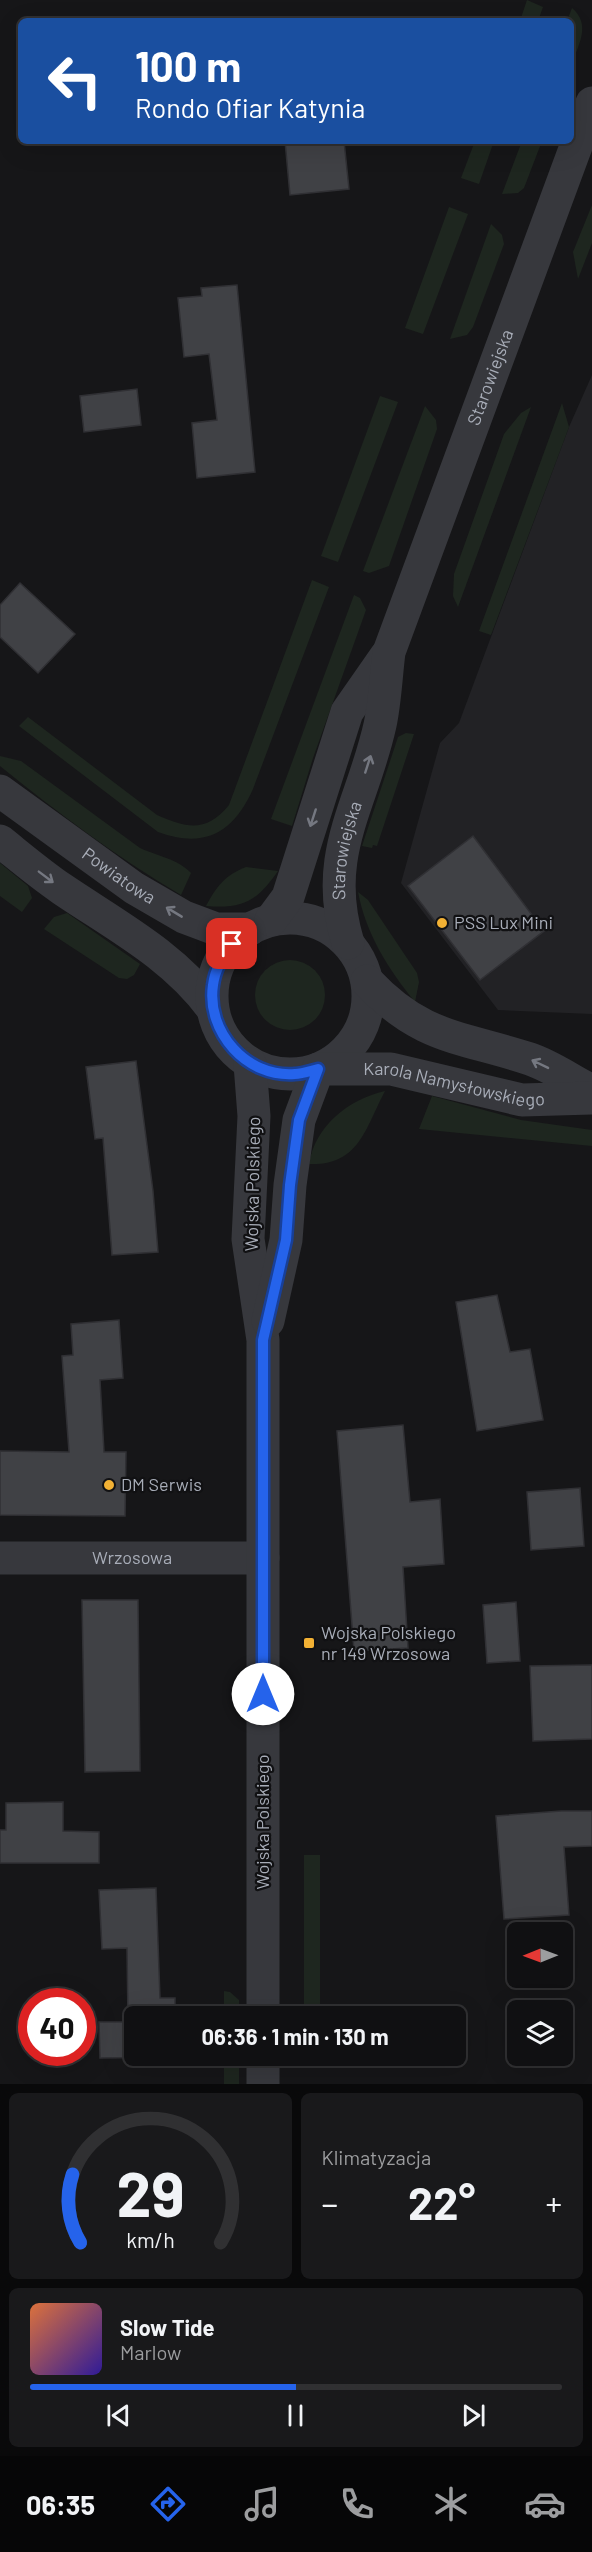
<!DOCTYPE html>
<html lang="pl">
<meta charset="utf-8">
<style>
body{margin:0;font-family:Barlow,sans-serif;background:#19191b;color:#f1f3f6;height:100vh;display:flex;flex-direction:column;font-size:22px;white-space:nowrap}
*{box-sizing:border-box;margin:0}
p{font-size:20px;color:#9c9d9f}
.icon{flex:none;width:33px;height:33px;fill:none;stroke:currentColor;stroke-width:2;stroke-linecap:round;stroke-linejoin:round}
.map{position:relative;height:2084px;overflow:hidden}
.sheet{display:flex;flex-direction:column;gap:9px;padding:9px;background:#09090a;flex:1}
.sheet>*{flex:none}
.top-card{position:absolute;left:18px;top:18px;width:556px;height:126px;border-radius:9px;box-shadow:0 6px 24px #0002,0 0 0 2px #303032;background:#1a4fa0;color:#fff;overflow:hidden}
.needle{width:39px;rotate:269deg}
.tools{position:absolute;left:507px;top:1922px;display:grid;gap:12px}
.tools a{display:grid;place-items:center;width:66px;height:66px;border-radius:9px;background:#101012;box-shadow:0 6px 24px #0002,0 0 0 2px #303032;font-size:30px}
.speed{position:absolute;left:18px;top:1988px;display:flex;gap:12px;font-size:30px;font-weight:700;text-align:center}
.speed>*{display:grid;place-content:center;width:78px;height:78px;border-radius:50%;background:#101012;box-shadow:0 6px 24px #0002,0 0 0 2px #303032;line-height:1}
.speed .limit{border:9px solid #d22;background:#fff;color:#111}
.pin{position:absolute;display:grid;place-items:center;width:51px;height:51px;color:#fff;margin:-26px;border-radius:12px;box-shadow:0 3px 9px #0006}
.me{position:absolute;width:66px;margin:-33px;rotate:0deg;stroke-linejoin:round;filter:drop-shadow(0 0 4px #0008)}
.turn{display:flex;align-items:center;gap:21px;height:126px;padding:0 18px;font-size:27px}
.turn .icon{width:78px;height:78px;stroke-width:2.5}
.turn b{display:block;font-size:42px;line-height:51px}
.big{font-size:45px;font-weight:700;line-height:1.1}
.sheet .widget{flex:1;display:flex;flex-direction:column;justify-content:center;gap:9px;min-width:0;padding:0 21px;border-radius:9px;background:#19191b}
.sheet .dial{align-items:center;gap:0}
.dial svg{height:156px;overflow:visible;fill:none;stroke:#303032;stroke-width:7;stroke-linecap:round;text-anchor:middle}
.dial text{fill:#f1f3f6;stroke:none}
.song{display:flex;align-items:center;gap:18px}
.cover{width:72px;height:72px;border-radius:9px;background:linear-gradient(135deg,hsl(20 70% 55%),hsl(250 70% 35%))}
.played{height:6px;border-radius:3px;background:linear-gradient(90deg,#2563eb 50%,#303032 50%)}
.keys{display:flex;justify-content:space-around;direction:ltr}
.heat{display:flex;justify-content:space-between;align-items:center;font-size:33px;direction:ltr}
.sheet .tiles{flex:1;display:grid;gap:9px;grid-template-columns:1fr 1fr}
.widget:last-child{grid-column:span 2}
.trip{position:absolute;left:124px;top:2006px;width:342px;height:60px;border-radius:9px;background:#101012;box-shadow:0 6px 24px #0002,0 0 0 2px #303032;font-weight:700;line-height:60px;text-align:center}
.menu{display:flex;height:96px;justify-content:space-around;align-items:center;background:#060607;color:#9c9d9f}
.menu .icon{width:42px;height:42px}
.menu .current{color:#2563eb}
.menu b{font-size:27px;color:#f1f3f6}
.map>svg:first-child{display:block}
.built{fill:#222225}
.green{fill:#1e261f}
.building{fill:#404145;stroke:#303034;stroke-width:1.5}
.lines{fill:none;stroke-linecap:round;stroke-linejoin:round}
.minor{stroke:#37383d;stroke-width:33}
.tertiary{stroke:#37383d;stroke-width:33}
.oneway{stroke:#757881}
.route-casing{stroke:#184099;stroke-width:15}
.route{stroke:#2563eb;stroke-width:10}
.poi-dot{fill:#f2b134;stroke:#111113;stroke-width:2}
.labels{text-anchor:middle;stroke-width:4.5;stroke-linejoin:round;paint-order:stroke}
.street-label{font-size:18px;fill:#a8adb8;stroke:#111113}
.poi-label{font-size:18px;fill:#a8adb8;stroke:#111113;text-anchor:start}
</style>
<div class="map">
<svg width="592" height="2084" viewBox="0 0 592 2084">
<rect width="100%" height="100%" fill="#161618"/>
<path class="built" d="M 592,375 L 592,1014 L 498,1010 L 401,883 L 440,743 L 459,723 L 569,427 Z"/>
<g class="green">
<path d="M 527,0 L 543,7 L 538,21 L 520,21 Z"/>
<path d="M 572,8 C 591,24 579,44 572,63 L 572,21 L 567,21 Z"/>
<path d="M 475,141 L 494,141 L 479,184 L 461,178 Z"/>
<path d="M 522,141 L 542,141 L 524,188 L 518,193 L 502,194 Z"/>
<path d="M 592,205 L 592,243 L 578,279 L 573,252 Z"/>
<path d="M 449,207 L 468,214 L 423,334 L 405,328 Z"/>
<path d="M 491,224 L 502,235 L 504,244 L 473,327 L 467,335 L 450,339 Z"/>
<path d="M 380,396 L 398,402 L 338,562 L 321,556 Z"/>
<path d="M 562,403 L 569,427 L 491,635 L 479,631 Z"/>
<path d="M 425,406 L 436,420 L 437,429 L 389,566 L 369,573 L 363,571 Z"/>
<path d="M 531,407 L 458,607 L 453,596 L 454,574 L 504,434 L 521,413 Z"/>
<path d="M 312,580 L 329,587 L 253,789 C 233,833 205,849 158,832 L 19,726 L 28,717 L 157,815 C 187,828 206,833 229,805 Z"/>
<path d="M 354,595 L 360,598 L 366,610 L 313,758 L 292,826 L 271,819 Z"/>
<path d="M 406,733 L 414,734 L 377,846 L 373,845 L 372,848 L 362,846 L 398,737 Z"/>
<path d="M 0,756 L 21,761 L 140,848 C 157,856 178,859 191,873 L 181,895 C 117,857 58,813 0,766 Z"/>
<path d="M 0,863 L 28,886 L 32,898 L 22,912 L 0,896 Z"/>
<path d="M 246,867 L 278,871 C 257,901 244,909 206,906 C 216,887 225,875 246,867 Z"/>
<path d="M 358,892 L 368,900 L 417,973 L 419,982 L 415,1002 C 388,969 366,934 358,892 Z"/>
<path d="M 67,913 L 140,964 L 134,975 L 127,979 L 119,978 L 44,929 L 54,917 Z"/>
<circle cx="290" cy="995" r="35"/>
<path d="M 385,1091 C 365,1129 359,1166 309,1164 C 315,1126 349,1099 385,1091 Z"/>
<path d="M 432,1096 L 521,1120 L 592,1130 L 592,1146 L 419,1129 Z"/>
<rect x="304" y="1855" width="16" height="161"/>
<path d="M 224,1991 L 230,1992 L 239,2000 L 239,2016 L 224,2016 Z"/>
<rect x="224" y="2055" width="15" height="29"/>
</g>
<g class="building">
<path d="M 285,141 L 344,141 L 349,189 L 290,195 Z"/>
<path d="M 237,285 L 255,472 L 197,478 L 192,423 L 217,420 L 209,354 L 184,357 L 178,298 L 202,296 L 201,288 Z"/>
<path d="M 137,389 L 141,425 L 84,432 L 80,396 Z"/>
<path d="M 20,583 L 75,634 L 38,673 L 0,637 L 0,605 Z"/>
<path d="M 473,836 L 544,931 L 480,980 L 408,886 Z"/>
<path d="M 136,1061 L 153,1191 L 158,1252 L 112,1255 L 103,1138 L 95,1139 L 86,1067 Z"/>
<path d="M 497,1295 L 510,1352 L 530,1349 L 543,1420 L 477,1431 L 456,1302 Z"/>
<path d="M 119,1320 L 123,1378 L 100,1380 L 104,1452 L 126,1452 L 125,1516 L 0,1515 L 0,1451 L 69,1452 L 62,1356 L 73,1355 L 71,1324 Z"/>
<path d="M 403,1425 L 410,1502 L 440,1499 L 444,1564 L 403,1567 L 408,1648 L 354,1651 L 337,1431 Z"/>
<path d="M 580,1488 L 584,1546 L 531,1550 L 527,1492 Z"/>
<path d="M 82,1600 L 138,1600 L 140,1771 L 85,1772 Z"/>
<path d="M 516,1602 L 520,1661 L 487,1663 L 483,1605 Z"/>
<path d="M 592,1665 L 592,1739 L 533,1741 L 530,1666 Z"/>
<path d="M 63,1802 L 63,1831 L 99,1832 L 99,1863 L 0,1863 L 0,1830 L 6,1830 L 6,1803 Z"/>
<path d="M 561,1811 L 592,1811 L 592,1846 L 564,1847 L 569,1915 L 504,1919 L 496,1816 Z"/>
<path d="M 156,1888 L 160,1998 L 175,1998 L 175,2016 L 135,2016 L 135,2055 L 176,2057 L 100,2058 L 99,2022 L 128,2022 L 127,1948 L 102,1949 L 99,1890 Z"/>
</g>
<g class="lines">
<path class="minor" id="s1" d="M 0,1558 L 263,1558"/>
<g class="tertiary">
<path id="s2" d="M 0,791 L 134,888 L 184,917 L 216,929 L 250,929"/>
<path d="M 0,841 C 20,857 40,874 62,889 C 115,925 173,955 212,1008"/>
<circle cx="290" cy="996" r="78"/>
<path d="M 271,920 L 288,897 L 347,712 L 386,656"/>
<path id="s3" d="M 348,943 C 321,855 362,806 380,725 C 385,702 386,676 389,652 L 592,103"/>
<path d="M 367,981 C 421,1039 460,1036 530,1059 C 551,1066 572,1081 592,1091"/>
<path d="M 250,1064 L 254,1116 L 248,1239 L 263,1340 L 263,2016"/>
<path id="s4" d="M 268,1321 L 286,1240 L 290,1185 L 299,1120 L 318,1069 L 391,1069 L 522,1100 L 592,1098"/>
<path d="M 263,2084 L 263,2055"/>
</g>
</g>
<defs><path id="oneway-shaft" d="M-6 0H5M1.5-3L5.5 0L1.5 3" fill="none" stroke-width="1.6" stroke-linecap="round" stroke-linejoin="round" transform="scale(1.5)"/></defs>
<g class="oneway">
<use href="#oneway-shaft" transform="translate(368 764) rotate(-72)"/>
<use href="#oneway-shaft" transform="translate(313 818) rotate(108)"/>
<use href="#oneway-shaft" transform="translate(46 877) rotate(37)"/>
<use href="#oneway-shaft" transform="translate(174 912) rotate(-149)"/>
<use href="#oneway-shaft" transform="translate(540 1064) rotate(-154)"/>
</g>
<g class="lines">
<defs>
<path id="route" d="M 232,944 C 223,957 215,969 213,985 C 206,1032 247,1078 295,1074 C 302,1074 310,1071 318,1069 L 299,1120 L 290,1185 L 286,1240 L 263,1340 L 263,1694"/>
</defs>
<use href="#route" class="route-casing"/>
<use href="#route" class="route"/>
</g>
<g class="poi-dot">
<circle cx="442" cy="923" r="6"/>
<circle cx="109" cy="1485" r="6"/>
<rect x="303" y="1637" width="12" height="12" rx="3"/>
</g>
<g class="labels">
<g class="street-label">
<text dy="6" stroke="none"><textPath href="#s3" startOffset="591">Starowiejska</textPath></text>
<text dy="6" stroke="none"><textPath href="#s3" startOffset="94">Starowiejska</textPath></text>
<text dy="6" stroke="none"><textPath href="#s2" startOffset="146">Powiatowa</textPath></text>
<text dy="6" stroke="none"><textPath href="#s4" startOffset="396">Karola Namysłowskiego</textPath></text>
<text transform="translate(253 1184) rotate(-89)" y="6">Wojska Polskiego</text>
<text dy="6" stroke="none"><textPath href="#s1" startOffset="132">Wrzosowa</textPath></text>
<text transform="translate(263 1822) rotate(-90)" y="6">Wojska Polskiego</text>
</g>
<g class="poi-label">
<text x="454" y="929">PSS Lux Mini</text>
<text x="121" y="1491">DM Serwis</text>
<text x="321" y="1639">Wojska Polskiego<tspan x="321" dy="21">nr 149 Wrzosowa</tspan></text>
</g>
</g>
</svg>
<div class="tools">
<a><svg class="needle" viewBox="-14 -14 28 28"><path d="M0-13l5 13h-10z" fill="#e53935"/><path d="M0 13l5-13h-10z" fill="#9c9d9f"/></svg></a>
<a><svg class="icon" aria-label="layers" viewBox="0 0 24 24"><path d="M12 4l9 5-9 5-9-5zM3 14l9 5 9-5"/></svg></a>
</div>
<div class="speed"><div class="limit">40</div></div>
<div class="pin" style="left:232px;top:944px;background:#d93025"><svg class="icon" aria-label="arrive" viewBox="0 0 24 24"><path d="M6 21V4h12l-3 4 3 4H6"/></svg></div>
<svg class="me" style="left:263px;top:1694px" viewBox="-20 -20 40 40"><circle r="19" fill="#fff"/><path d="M0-13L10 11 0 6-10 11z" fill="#2563eb"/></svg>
<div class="trip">06:36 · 1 min · 130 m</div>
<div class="top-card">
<div class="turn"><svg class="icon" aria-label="left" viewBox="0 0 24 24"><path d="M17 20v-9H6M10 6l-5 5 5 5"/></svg><div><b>100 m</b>Rondo Ofiar Katynia</div></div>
</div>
</div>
<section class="sheet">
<div class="tiles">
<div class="widget dial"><svg viewBox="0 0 100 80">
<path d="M14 69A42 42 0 1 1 86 69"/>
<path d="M14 69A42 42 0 0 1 10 34" stroke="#2563eb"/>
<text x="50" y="56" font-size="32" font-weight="700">29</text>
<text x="50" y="72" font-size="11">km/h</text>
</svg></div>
<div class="widget"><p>Klimatyzacja</p>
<div class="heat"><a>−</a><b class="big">22°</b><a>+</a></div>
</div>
<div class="widget">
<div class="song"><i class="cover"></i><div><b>Slow Tide</b><p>Marlow</p></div></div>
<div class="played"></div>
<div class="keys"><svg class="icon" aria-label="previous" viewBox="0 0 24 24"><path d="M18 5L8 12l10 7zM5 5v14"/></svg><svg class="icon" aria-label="pause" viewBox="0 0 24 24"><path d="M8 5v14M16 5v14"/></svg><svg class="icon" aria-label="next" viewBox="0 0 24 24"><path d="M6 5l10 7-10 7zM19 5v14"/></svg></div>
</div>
</div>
</section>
<nav class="menu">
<b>06:35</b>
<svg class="icon current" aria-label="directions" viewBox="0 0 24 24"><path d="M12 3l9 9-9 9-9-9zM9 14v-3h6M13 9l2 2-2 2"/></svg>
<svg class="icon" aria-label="music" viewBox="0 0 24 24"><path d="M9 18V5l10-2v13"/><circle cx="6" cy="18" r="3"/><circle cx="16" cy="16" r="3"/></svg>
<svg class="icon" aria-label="phone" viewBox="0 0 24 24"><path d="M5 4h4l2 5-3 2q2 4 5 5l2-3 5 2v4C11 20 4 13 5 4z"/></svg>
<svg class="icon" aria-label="climate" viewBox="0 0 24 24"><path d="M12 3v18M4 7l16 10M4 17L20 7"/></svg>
<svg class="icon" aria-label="car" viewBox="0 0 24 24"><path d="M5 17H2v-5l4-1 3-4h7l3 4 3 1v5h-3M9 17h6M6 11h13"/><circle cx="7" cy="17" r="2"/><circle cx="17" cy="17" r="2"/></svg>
</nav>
